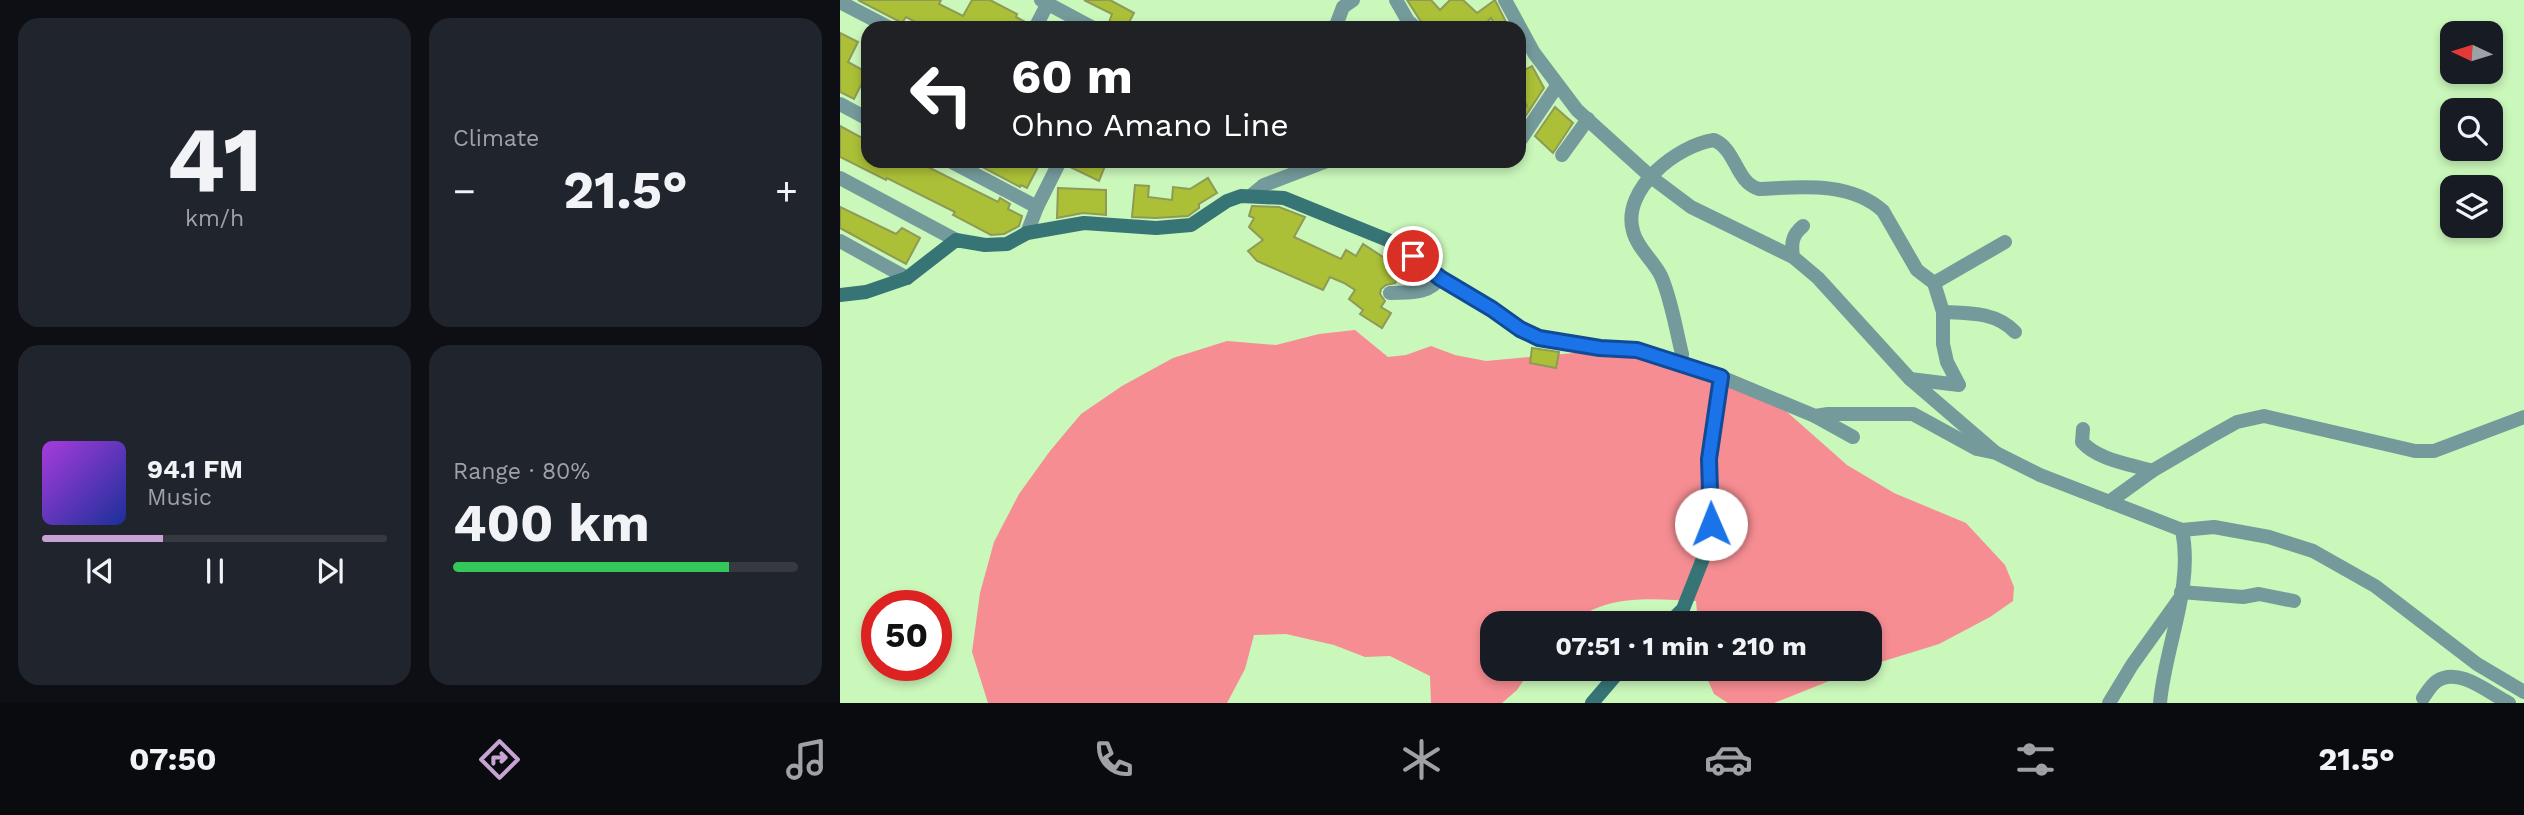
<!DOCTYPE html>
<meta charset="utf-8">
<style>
body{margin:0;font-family:"Work Sans",sans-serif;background:#20242c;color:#f1f3f6;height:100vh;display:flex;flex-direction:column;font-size:26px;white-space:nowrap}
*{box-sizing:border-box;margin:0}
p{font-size:23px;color:#9ea1a6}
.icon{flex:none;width:38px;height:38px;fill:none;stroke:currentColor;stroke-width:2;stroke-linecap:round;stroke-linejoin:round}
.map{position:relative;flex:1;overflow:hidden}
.side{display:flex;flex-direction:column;gap:18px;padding:18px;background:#0d0f14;width:840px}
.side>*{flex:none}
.guide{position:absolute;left:21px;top:21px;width:665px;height:147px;border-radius:21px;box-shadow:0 4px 10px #0003;background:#202124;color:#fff;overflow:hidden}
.needle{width:46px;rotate:274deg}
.fabs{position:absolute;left:1600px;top:21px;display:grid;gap:14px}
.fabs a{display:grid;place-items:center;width:63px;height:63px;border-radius:14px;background:#171b24;box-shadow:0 4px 10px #0003;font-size:35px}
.speed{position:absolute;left:21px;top:590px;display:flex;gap:14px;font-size:35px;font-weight:700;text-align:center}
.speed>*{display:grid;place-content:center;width:91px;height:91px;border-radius:50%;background:#171b24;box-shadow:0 4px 10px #0003;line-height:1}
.speed .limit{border:10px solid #d22;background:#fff;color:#111}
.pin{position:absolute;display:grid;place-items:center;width:60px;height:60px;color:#fff;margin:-30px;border:4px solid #fff;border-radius:50%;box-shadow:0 2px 7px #0007}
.me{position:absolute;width:77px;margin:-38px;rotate:359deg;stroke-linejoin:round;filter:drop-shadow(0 0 5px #0008)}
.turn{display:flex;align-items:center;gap:24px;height:147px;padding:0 35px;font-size:32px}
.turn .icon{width:91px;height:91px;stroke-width:2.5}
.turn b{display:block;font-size:49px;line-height:60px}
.big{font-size:52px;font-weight:700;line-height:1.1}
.side .card{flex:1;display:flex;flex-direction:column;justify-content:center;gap:10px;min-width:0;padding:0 24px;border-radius:21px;background:#20242c}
.side .dial{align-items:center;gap:0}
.dial b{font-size:91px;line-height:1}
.song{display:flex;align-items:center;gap:21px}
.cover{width:84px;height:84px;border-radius:10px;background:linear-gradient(135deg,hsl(280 70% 55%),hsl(230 70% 35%))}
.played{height:7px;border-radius:4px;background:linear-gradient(90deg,#c7a2d5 35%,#363941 35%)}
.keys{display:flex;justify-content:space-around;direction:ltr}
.heat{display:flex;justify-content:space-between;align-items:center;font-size:38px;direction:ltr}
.charge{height:10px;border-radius:5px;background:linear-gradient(90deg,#34c759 80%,#363941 0)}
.side .tiles{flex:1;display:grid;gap:18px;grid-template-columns:repeat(2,1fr)}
.trip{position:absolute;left:640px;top:611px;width:402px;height:70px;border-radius:21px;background:#171b24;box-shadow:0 4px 10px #0003;font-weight:700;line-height:70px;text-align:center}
.tabs{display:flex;height:112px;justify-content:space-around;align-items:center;background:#090b0e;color:#9ea1a6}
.tabs .icon{width:49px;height:49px}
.tabs .active{color:#c7a2d5}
.tabs b{font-size:32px;color:#f1f3f6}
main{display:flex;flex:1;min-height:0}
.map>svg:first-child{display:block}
.forest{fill:#f58d92}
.building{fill:#abc037;stroke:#8e9a56;stroke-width:2}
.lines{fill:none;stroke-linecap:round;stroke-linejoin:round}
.minor{stroke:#749a9b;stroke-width:14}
.tertiary{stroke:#749a9b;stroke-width:14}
.secondary{stroke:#377476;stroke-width:14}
.route-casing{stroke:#114b97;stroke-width:18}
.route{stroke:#1a73e8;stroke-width:12}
</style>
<main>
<section class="side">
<div class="tiles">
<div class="card dial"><b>41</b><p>km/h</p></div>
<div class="card"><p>Climate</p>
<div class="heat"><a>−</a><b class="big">21.5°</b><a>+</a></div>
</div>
<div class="card">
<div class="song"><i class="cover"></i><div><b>94.1 FM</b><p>Music</p></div></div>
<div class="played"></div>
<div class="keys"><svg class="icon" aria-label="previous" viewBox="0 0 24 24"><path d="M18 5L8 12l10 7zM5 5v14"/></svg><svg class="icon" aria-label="pause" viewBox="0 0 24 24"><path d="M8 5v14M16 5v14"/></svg><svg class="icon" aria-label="next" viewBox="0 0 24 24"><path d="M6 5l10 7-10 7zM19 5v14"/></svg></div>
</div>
<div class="card"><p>Range · 80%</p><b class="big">400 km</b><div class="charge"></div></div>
</div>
</section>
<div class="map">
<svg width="1684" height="703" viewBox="0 0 1684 703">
<rect width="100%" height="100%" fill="#caf7ba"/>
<g class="forest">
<path d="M 515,330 L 548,357 L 566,355 L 591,346 L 615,355 L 646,361 L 756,351 L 836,354 L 887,375 L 938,404 L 1007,465 L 1054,493 L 1126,523 L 1165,565 L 1174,587 L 1173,601 L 1150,617 L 1099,644 L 1031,665 L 1031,623 L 858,623 L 856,601 C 816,599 765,593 733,623 L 653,623 L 653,668 L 691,669 L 677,690 L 662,703 L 591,703 L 590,676 L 550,656 L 525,657 L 494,645 L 446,634 L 414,635 L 405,669 L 387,703 L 148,703 L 132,652 L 140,593 L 154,542 L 179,494 L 210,451 L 241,414 L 282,386 L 333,358 L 387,341 L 436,345 L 479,334 Z"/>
<path d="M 863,669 L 863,668 L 1019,669 L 934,703 L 888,703 L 874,694 Z"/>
</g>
<g class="building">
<path d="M 18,0 L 101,0 L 99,4 L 123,16 L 132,0 L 150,0 L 177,14 L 176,17 L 187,23 L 185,28 L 87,28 L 66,17 L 62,23 Z"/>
<path d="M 244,0 L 270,0 L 294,13 L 286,28 L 267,28 L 272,14 Z"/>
<path d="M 567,0 L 591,0 L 600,10 L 610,0 L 623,0 L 637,13 L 655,0 L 669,28 L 657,28 L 651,18 L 642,28 L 585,28 Z"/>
<path d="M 0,33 L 18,42 L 8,62 L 28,73 L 24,84 L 22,83 L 14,99 L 0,92 Z"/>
<path d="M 692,66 L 704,88 L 681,123 L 679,112 L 687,106 L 679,91 L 679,73 Z"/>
<path d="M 715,107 L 733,123 L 713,153 L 695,136 Z"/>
<path d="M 0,126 L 28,141 L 28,161 L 76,161 L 158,202 L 160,198 L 170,204 L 168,209 L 182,216 L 179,226 L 164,234 L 151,235 L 113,215 L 115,212 L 47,178 L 46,180 L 0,157 Z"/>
<path d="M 131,161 L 201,161 L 187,188 L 181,185 L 180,187 Z"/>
<path d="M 230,161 L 267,161 L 259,181 L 228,166 Z"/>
<path d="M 368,178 L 377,193 L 359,204 L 359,208 L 348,216 L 316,218 L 292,217 L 295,185 L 309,186 L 308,197 L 332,200 L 333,187 L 350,189 Z"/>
<path d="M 218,188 L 266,190 L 266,215 L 243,213 L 217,218 Z"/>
<path d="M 412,206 L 439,207 L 465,217 L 454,237 L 501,259 L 506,250 L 516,256 L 523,244 L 563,270 L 555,283 L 546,285 L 541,289 L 540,294 L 545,301 L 541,307 L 551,313 L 542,328 L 520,314 L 523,310 L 509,299 L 515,290 L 504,283 L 490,277 L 483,290 L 417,261 L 408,251 L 423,240 L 409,227 L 414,218 L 409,216 Z"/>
<path d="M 0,207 L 56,234 L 62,228 L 80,238 L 66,264 L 0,228 Z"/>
<path d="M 692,348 L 719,352 L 716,368 L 690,363 Z"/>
</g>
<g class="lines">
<g class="minor">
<path d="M 201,0 L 253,28"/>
<path d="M 556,0 L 568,21 L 576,28"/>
<path d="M 665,0 L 694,53 L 737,110 L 811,177 L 851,207 L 953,257 L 978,278 L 1070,379 L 1156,453"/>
<path d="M 0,2 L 50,28"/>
<path d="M 195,28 L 208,3"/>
<path d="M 495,28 L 503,7 L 513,0"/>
<path d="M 0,104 L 28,119"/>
<path d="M 679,142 L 717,86"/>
<path d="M 722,155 L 748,119"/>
<path d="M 110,161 L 197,207"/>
<path d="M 412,195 L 424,185 L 487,161"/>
<path d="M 187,233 L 197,207 L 220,161"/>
<path d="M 0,241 L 67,278"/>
<path d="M 953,257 C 951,243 952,235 963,226"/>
<path d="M 1094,283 L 1165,242"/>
<path d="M 550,293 C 568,292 589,295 600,278"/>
<path d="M 1103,312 C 1129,313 1156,312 1175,332"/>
<path d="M 841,364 L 842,354 C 836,330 831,298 821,276 C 814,261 797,248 793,231 C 781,189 838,145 874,140 C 897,150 895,182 919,189 C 960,187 1010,181 1043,211 L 1077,270 L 1094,283 L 1103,312 L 1103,344 L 1107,362 L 1119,385 L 1070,379"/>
<path d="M 881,377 L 975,416 L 988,414 L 1073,414 L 1137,449 L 1156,453 L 1200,475 L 1342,530 L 1374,527 L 1429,537 L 1473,551 L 1535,586 L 1637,664 L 1684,692"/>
<path d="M 975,416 L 1013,437"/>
<path d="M 1243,429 L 1242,442 C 1258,460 1290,464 1312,471"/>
<path d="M 1269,502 L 1312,471 L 1370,437 L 1397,422 L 1424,416 L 1575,451 L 1594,451 L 1684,417"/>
<path d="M 1341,592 L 1403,597 L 1419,594 L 1454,601"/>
<path d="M 1583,698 C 1587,692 1592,684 1597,681 C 1619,666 1650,694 1669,703"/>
<path d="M 1269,703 L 1292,665 L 1340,598"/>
</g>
<g class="tertiary">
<path d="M 0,178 L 116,240"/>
<path d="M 1320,703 C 1325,646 1354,587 1342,530"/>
</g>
<g class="secondary">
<path d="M 0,295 L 26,292 L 67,278 L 116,240 L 145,245 L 167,244 L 187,233 L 244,223 L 316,228 L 351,225 L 387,201 L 401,196 L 444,198 L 560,245 L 600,278 L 652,309 L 680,329 L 699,338 L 760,348 L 797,350 L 881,377 L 869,459 L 871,524 L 866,551 L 843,609 L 829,623"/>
<path d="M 752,703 L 782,668"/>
</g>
</g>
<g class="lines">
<defs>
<path id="route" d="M 573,256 L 600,278 L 652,309 L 680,329 L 699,338 L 760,348 L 797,350 L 881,377 L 869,459 L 871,524"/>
</defs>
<use href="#route" class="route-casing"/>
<use href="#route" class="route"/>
</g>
</svg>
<div class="fabs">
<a><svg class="needle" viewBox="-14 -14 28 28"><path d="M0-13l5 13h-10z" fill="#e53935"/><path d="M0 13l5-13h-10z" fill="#9ea1a6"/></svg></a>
<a><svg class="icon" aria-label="search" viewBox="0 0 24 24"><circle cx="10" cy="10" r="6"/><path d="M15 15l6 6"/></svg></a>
<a><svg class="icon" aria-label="layers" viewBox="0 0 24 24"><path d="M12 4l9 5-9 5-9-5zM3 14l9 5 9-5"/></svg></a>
</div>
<div class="speed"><div class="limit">50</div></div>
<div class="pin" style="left:573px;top:256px;background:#d93025"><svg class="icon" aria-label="arrive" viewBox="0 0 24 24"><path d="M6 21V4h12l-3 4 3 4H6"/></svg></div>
<svg class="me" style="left:871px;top:524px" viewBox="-20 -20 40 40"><circle r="19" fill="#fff"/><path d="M0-13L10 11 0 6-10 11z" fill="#1a73e8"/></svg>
<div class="trip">07:51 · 1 min · 210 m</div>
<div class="guide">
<div class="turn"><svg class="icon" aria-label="left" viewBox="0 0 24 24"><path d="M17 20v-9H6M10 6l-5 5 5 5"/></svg><div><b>60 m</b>Ohno Amano Line</div></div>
</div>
</div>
</main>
<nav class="tabs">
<b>07:50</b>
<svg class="icon active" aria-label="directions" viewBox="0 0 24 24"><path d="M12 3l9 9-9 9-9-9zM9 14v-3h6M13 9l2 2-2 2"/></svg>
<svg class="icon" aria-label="music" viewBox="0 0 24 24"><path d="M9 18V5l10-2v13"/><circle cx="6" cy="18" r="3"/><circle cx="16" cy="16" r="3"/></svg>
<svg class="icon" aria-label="phone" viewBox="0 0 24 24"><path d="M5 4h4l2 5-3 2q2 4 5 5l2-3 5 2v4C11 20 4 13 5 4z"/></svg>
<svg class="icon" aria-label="climate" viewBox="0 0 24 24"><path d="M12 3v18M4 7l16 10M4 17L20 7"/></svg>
<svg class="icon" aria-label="car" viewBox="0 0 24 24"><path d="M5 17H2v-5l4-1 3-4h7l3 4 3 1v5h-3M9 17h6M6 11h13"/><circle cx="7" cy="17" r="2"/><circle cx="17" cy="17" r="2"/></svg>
<svg class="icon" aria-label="filters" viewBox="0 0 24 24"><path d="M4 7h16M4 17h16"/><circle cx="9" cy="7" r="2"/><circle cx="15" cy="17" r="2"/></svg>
<b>21.5°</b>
</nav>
